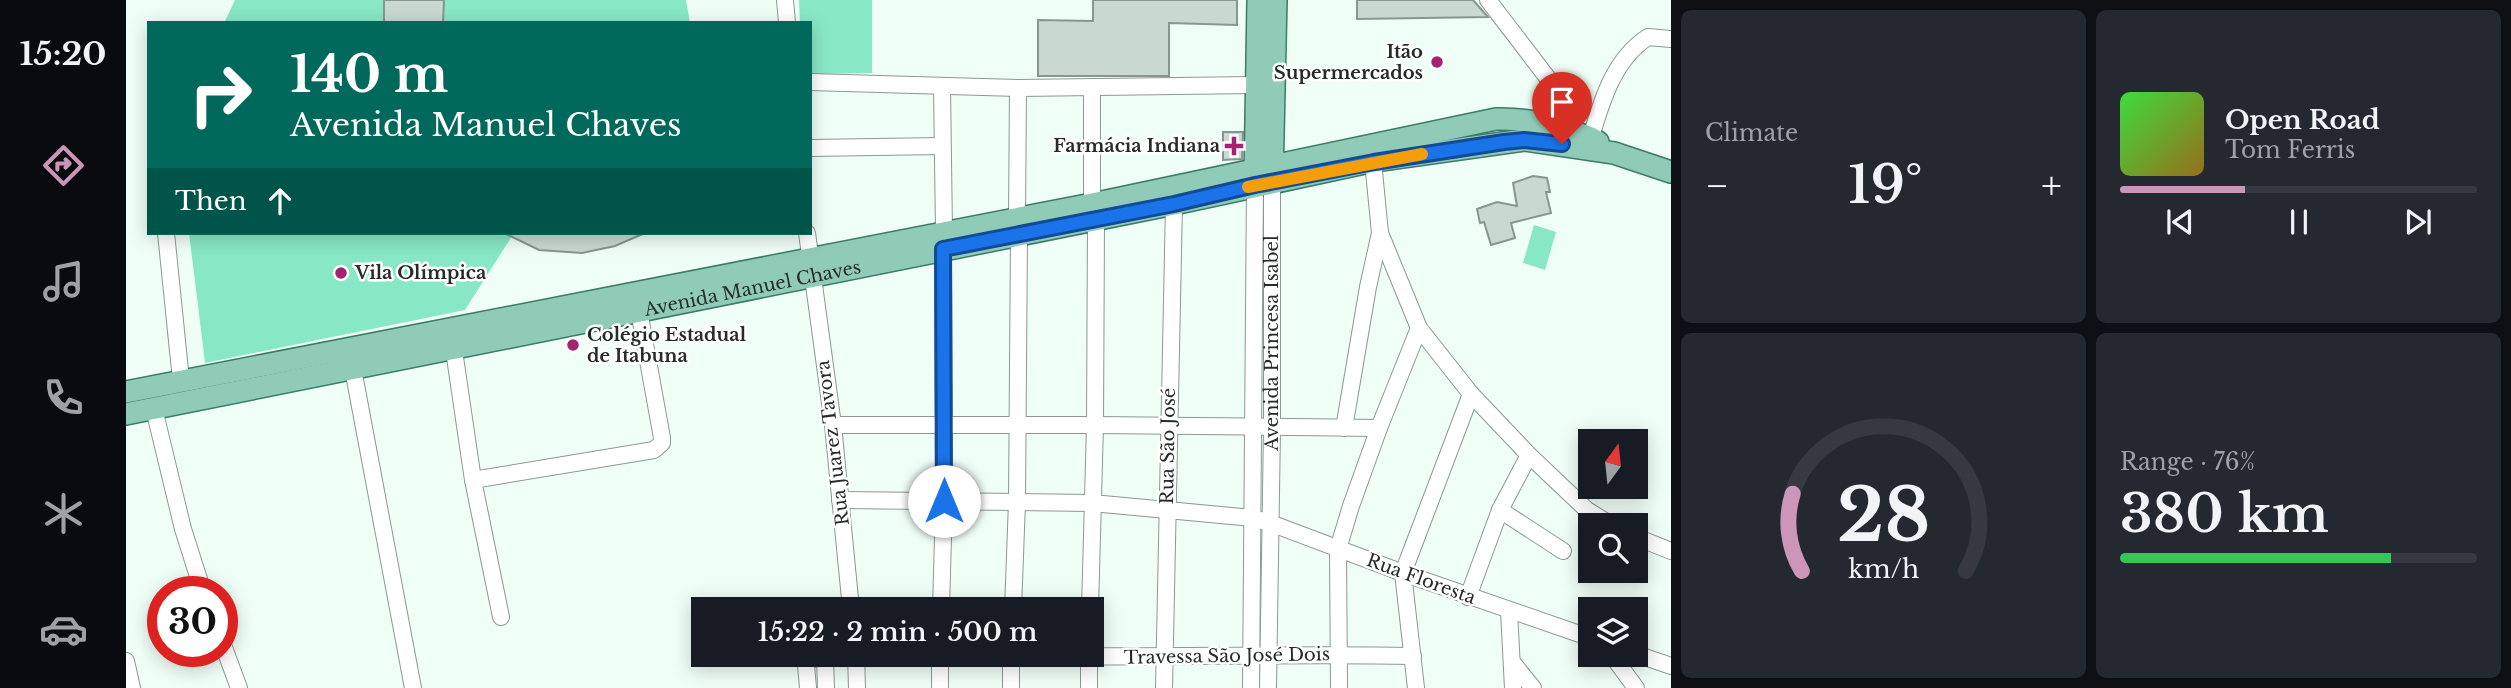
<!DOCTYPE html>
<meta charset="utf-8">
<style>
body{margin:0;font-family:"Libre Baskerville",serif;background:#242831;color:#f1f3f6;height:100vh;display:flex;flex-direction:column;font-size:26px;white-space:nowrap}
*{box-sizing:border-box;margin:0}
p{font-size:23px;color:#9ea1a6}
.icon{flex:none;width:38px;height:38px;fill:none;stroke:currentColor;stroke-width:2;stroke-linecap:round;stroke-linejoin:round}
.map{position:relative;flex:1;overflow:hidden}
.drawer{display:flex;flex-direction:column;gap:10px;padding:10px;background:#0d0f14;width:840px}
.drawer>*{flex:none}
.hud{position:absolute;left:21px;top:21px;width:665px;height:214px;border-radius:0px;box-shadow:0 4px 18px #0003;background:#00695c;color:#fff;overflow:hidden}
.needle{width:46px;rotate:15deg}
.fabs{position:absolute;left:1452px;top:429px;display:grid;gap:14px}
.fabs a{display:grid;place-items:center;width:70px;height:70px;border-radius:0px;background:#171b24;box-shadow:0 4px 18px #0003;font-size:35px}
.speed{position:absolute;left:21px;top:576px;display:flex;gap:14px;font-size:35px;font-weight:700;text-align:center}
.speed>*{display:grid;place-content:center;width:91px;height:91px;border-radius:50%;background:#171b24;box-shadow:0 4px 18px #0003;line-height:1}
.speed .limit{border:10px solid #d22;background:#fff;color:#111}
.pin{position:absolute;display:grid;place-items:center;width:60px;height:60px;color:#fff;margin:-72px -30px;border-radius:50% 50% 50% 0;rotate:-45deg;box-shadow:0 0 7px #0007}
.pin .icon{rotate:45deg}
.me{position:absolute;width:77px;margin:-38px;rotate:0deg;stroke-linejoin:round;filter:drop-shadow(0 0 5px #0008)}
.turn{display:flex;align-items:center;gap:24px;height:147px;padding:0 28px;font-size:32px}
.turn .icon{width:91px;height:91px;stroke-width:2.5}
.turn b{display:block;font-size:49px;line-height:60px}
.then{display:flex;align-items:center;height:66px;padding:0 28px;background:#0003;gap:14px;font-size:26px}
.big{font-size:52px;font-weight:600;line-height:1.1}
.drawer .tile{flex:1;display:flex;flex-direction:column;justify-content:center;gap:10px;min-width:0;padding:0 24px;border-radius:10px;background:#242831}
.drawer .dial{align-items:center;gap:0}
.dial svg{height:182px;overflow:visible;fill:none;stroke:#363941;stroke-width:7;stroke-linecap:round;text-anchor:middle}
.dial text{fill:#f1f3f6;stroke:none}
.song{display:flex;align-items:center;gap:21px}
.cover{width:84px;height:84px;border-radius:10px;background:linear-gradient(135deg,hsl(120 70% 55%),hsl(40 70% 35%))}
.played{height:7px;border-radius:4px;background:linear-gradient(90deg,#ce95ba 35%,#363941 35%)}
.keys{display:flex;justify-content:space-around;direction:ltr}
.heat{display:flex;justify-content:space-between;align-items:center;font-size:38px;direction:ltr}
.charge{height:10px;border-radius:5px;background:linear-gradient(90deg,#34c759 76%,#363941 0)}
.drawer .tiles{flex:1;display:grid;gap:10px;grid-template-columns:repeat(2,1fr)}
.trip{position:absolute;left:565px;top:597px;width:413px;height:70px;border-radius:0px;background:#171b24;box-shadow:0 4px 18px #0003;font-weight:600;line-height:70px;text-align:center}
main{display:flex;flex:1;min-height:0}
.tab-bar{display:flex;flex-direction:column;width:126px;justify-content:space-around;align-items:center;background:#090b0e;color:#9ea1a6}
.tab-bar .icon{width:49px;height:49px}
.tab-bar .current{color:#ce95ba}
.tab-bar b{font-size:32px;color:#f1f3f6}
.map>svg:first-child{display:block}
.green{fill:#88e8c6}
.building{fill:#cad8d2;stroke:#899690;stroke-width:2}
.lines{fill:none;stroke-linecap:round;stroke-linejoin:round}
.minor-casing{stroke:#8b9893;stroke-width:18}
.major-casing{stroke:#3b7c67;stroke-width:24}
.minor{stroke:#fff;stroke-width:16}
.major{stroke:#90cbb8;stroke-width:21}
.route-casing{stroke:#114b97;stroke-width:18}
.route{stroke:#1a73e8;stroke-width:12}
.slow{stroke:#f59e0b;stroke-width:12}
.poi-dot{fill:#a42271;stroke:#fff;stroke-width:2.5}
.labels{text-anchor:middle;stroke-width:5;stroke-linejoin:round;paint-order:stroke}
.poi-label{font-size:18px;font-weight:bold;fill:#262b29;stroke:#fff;text-anchor:end}
.street-label{font-size:18px;fill:#262b29;stroke:#fff}
</style>
<main>
<nav class="tab-bar">
<b>15:20</b>
<svg class="icon current" aria-label="directions" viewBox="0 0 24 24"><path d="M12 3l9 9-9 9-9-9zM9 14v-3h6M13 9l2 2-2 2"/></svg>
<svg class="icon" aria-label="music" viewBox="0 0 24 24"><path d="M9 18V5l10-2v13"/><circle cx="6" cy="18" r="3"/><circle cx="16" cy="16" r="3"/></svg>
<svg class="icon" aria-label="phone" viewBox="0 0 24 24"><path d="M5 4h4l2 5-3 2q2 4 5 5l2-3 5 2v4C11 20 4 13 5 4z"/></svg>
<svg class="icon" aria-label="climate" viewBox="0 0 24 24"><path d="M12 3v18M4 7l16 10M4 17L20 7"/></svg>
<svg class="icon" aria-label="car" viewBox="0 0 24 24"><path d="M5 17H2v-5l4-1 3-4h7l3 4 3 1v5h-3M9 17h6M6 11h13"/><circle cx="7" cy="17" r="2"/><circle cx="17" cy="17" r="2"/></svg>
</nav>
<div class="map">
<svg width="1545" height="688" viewBox="0 0 1545 688">
<rect width="100%" height="100%" fill="#f0fef8"/>
<g class="green">
<path d="M 109,0 L 258,0 L 258,23 L 98,23 Z"/>
<path d="M 318,0 L 560,0 L 564,23 L 317,23 Z"/>
<path d="M 673,0 L 746,0 L 746,73 L 684,74 L 684,23 L 674,23 Z"/>
<path d="M 1408,225 L 1430,232 L 1419,270 L 1397,263 Z"/>
<path d="M 63,233 L 380,233 L 386,236 L 339,310 L 79,363 Z"/>
</g>
<g class="building">
<path d="M 258,0 L 318,0 L 317,23 L 258,23 Z"/>
<path d="M 967,0 L 1111,0 L 1111,25 L 1043,23 L 1043,76 L 912,76 L 912,20 L 967,21 Z"/>
<path d="M 1231,0 L 1347,0 L 1362,17 L 1231,19 Z"/>
<path d="M 1097,132 L 1117,132 L 1116,159 L 1097,160 Z"/>
<path d="M 1407,176 L 1421,178 L 1424,192 L 1420,192 L 1425,213 L 1385,223 L 1389,238 L 1365,245 L 1358,222 L 1354,223 L 1351,209 L 1371,202 L 1391,206 L 1387,183 Z"/>
<path d="M 378,233 L 519,233 L 489,246 L 456,253 L 413,250 Z"/>
</g>
<g class="lines">
<defs>
<g id="minor">
<path d="M 659,0 L 661,23"/>
<path d="M 1362,0 L 1427,85 L 1449,137"/>
<path d="M 684,82 L 892,88 L 1129,85"/>
<path d="M 816,86 L 818,232"/>
<path d="M 1462,147 C 1474,107 1485,61 1522,37 L 1545,39"/>
<path d="M 684,148 L 816,146"/>
<path d="M 1246,151 L 1254,233 L 1293,328 L 1345,394 L 1403,455 L 1461,510 L 1485,525"/>
<path d="M 966,204 L 966,87"/>
<path d="M 891,218 L 892,88"/>
<path d="M 40,233 L 55,380"/>
<path d="M 681,233 L 707,425 L 725,609"/>
<path d="M 326,337 L 347,480 L 375,617"/>
<path d="M 227,369 L 287,688"/>
<path d="M 28,409 L 57,529 L 77,592"/>
<path d="M 707,425 L 969,425 L 1253,428 L 1293,328"/>
<path d="M 1218,428 L 1242,287 L 1254,233"/>
<path d="M 347,480 L 528,450 L 536,443 L 536,438 L 513,311"/>
<path d="M 714,500 L 966,503 L 1127,518 L 1144,523 L 1277,573 L 1465,638"/>
<path d="M 1374,510 L 1437,551"/>
<path d="M 1510,537 L 1545,551"/>
<path d="M 1342,597 L 1374,510 L 1403,455"/>
<path d="M 815,609 L 818,501 L 817,249"/>
<path d="M 887,609 L 891,502 L 893,234"/>
<path d="M 964,609 L 969,425 L 970,219"/>
<path d="M 1383,611 L 1387,688"/>
<path d="M 96,642 L 113,688"/>
<path d="M 730,654 L 731,688"/>
<path d="M 814,654 L 814,688"/>
<path d="M 831,654 C 983,660 1135,653 1287,656"/>
<path d="M 885,654 L 885,688"/>
<path d="M 963,654 L 963,688"/>
<path d="M 1485,654 L 1510,688"/>
<path d="M 1510,654 L 1545,666"/>
<path d="M 699,658 L 700,688"/>
<path d="M 0,661 L 6,688"/>
<path d="M 1386,662 L 1407,688"/>
<path d="M 682,688 L 680,665 L 684,659 L 784,654"/>
<path d="M 1038,688 L 1048,204"/>
<path d="M 1125,688 L 1129,185"/>
<path id="s1" d="M 1142,688 L 1146,428 L 1146,182"/>
<path d="M 1213,688 L 1212,549 L 1225,506 L 1253,428"/>
<path d="M 1290,688 L 1277,573 L 1345,394"/>
</g>
<g id="major">
<path d="M 1129,180 L 1132,0"/>
<path d="M 1146,180 L 1150,0"/>
<path d="M 0,392 L 966,204 L 1370,119 C 1403,118 1433,126 1465,138 L 1472,142"/>
<path id="s2" d="M 0,414 L 1048,204 L 1248,161 L 1398,140 L 1488,153 L 1545,172"/>
</g>
</defs>
<use href="#minor" class="minor-casing"/>
<use href="#major" class="major-casing"/>
<use href="#minor" class="minor"/>
<use href="#major" class="major"/>
</g>
<g class="lines">
<defs>
<path id="route" d="M 818,501 L 817,249 L 1048,204 L 1129,185 L 1248,162 L 1378,142 L 1398,140 L 1436,144"/>
</defs>
<use href="#route" class="route-casing"/>
<use href="#route" class="route"/>
<path class="slow" d="M 1122,187 L 1296,154"/>
</g>
<g class="poi-dot">
<circle cx="1311" cy="62" r="7"/>
<path d="M1104.5 135.5h7v7h7v7h-7v7h-7v-7h-7v-7h7z"/>
<circle cx="215" cy="273" r="7"/>
<circle cx="447" cy="345" r="7"/>
</g>
<g class="labels">
<g class="poi-label">
<text x="1297" y="58">Itão<tspan x="1297" dy="21">Supermercados</tspan></text>
<text x="1094" y="152">Farmácia Indiana</text>
<text x="229" y="279" text-anchor="start">Vila Olímpica</text>
<text x="461" y="341" text-anchor="start">Colégio Estadual<tspan x="461" dy="21">de Itabuna</tspan></text>
</g>
<g class="street-label">
<text dy="6" stroke="none"><textPath href="#s2" startOffset="639">Avenida Manuel Chaves</textPath></text>
<text dy="6" stroke="none"><textPath href="#s1" startOffset="345">Avenida Princesa Isabel</textPath></text>
<text transform="translate(707 443) rotate(-97)" y="6">Rua Juarez Tavora</text>
<text transform="translate(1042 446) rotate(-89)" y="6">Rua São José</text>
<text transform="translate(1295 579) rotate(20)" y="6">Rua Floresta</text>
<text transform="translate(1101 656) rotate(-1)" y="6">Travessa São José Dois</text>
</g>
</g>
</svg>
<div class="fabs">
<a><svg class="needle" viewBox="-14 -14 28 28"><path d="M0-13l5 13h-10z" fill="#e53935"/><path d="M0 13l5-13h-10z" fill="#9ea1a6"/></svg></a>
<a><svg class="icon" aria-label="search" viewBox="0 0 24 24"><circle cx="10" cy="10" r="6"/><path d="M15 15l6 6"/></svg></a>
<a><svg class="icon" aria-label="layers" viewBox="0 0 24 24"><path d="M12 4l9 5-9 5-9-5zM3 14l9 5 9-5"/></svg></a>
</div>
<div class="speed"><div class="limit">30</div></div>
<div class="pin" style="left:1436px;top:144px;background:#d93025"><svg class="icon" aria-label="arrive" viewBox="0 0 24 24"><path d="M6 21V4h12l-3 4 3 4H6"/></svg></div>
<svg class="me" style="left:818px;top:501px" viewBox="-20 -20 40 40"><circle r="19" fill="#fff"/><path d="M0-13L10 11 0 6-10 11z" fill="#1a73e8"/></svg>
<div class="trip">15:22 · 2 min · 500 m</div>
<div class="hud">
<div class="turn"><svg class="icon" aria-label="right" viewBox="0 0 24 24"><path d="M7 20v-9h11M14 6l5 5-5 5"/></svg><div><b>140 m</b>Avenida Manuel Chaves</div></div>
<div class="then">Then<svg class="icon" aria-label="ahead" viewBox="0 0 24 24"><path d="M12 20V5M6 11l6-6 6 6"/></svg></div>
</div>
</div>
<section class="drawer">
<div class="tiles">
<div class="tile"><p>Climate</p>
<div class="heat"><a>−</a><b class="big">19°</b><a>+</a></div>
</div>
<div class="tile">
<div class="song"><i class="cover"></i><div><b>Open Road</b><p>Tom Ferris</p></div></div>
<div class="played"></div>
<div class="keys"><svg class="icon" aria-label="previous" viewBox="0 0 24 24"><path d="M18 5L8 12l10 7zM5 5v14"/></svg><svg class="icon" aria-label="pause" viewBox="0 0 24 24"><path d="M8 5v14M16 5v14"/></svg><svg class="icon" aria-label="next" viewBox="0 0 24 24"><path d="M6 5l10 7-10 7zM19 5v14"/></svg></div>
</div>
<div class="tile dial"><svg viewBox="0 0 100 80">
<path d="M14 69A42 42 0 1 1 86 69"/>
<path d="M14 69A42 42 0 0 1 10 35" stroke="#ce95ba"/>
<text x="50" y="56" font-size="32" font-weight="700">28</text>
<text x="50" y="72" font-size="11">km/h</text>
</svg></div>
<div class="tile"><p>Range · 76%</p><b class="big">380 km</b><div class="charge"></div></div>
</div>
</section>
</main>
